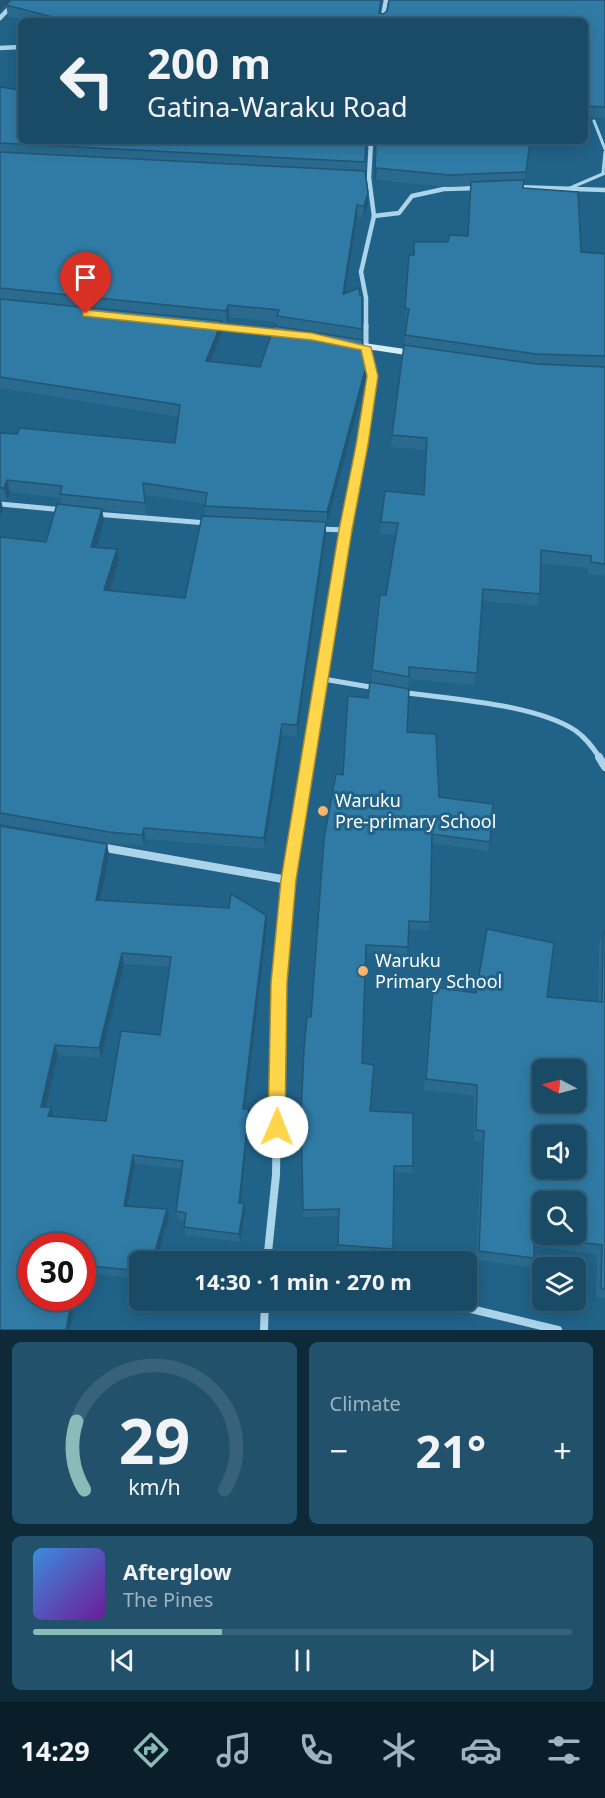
<!DOCTYPE html>
<meta charset="utf-8">
<style>
body{margin:0;font-family:"Noto Sans",sans-serif;background:#22516c;color:#f1f3f6;height:100vh;display:flex;flex-direction:column;font-size:22px;white-space:nowrap}
*{box-sizing:border-box;margin:0}
p{font-size:20px;color:#9fb3bf}
.icon{flex:none;width:33px;height:33px;fill:none;stroke:currentColor;stroke-width:2;stroke-linecap:round;stroke-linejoin:round}
.map{position:relative;height:1330px;overflow:hidden}
.side{display:flex;flex-direction:column;gap:12px;padding:12px;background:#0e2938;flex:1}
.side>*{flex:none}
.banner{position:absolute;left:18px;top:18px;width:570px;height:126px;border-radius:9px;box-shadow:0 3px 15px #0003,0 0 0 2px #37627a;background:#194a66;color:#f1f3f6;overflow:hidden}
.needle{width:39px;rotate:276deg}
.fabs{position:absolute;left:532px;top:1059px;display:grid;gap:12px}
.fabs a{display:grid;place-items:center;width:54px;height:54px;border-radius:9px;background:#194a66;box-shadow:0 3px 15px #0003,0 0 0 2px #37627a;font-size:30px}
.speed{position:absolute;left:18px;top:1233px;display:flex;gap:12px;font-size:30px;font-weight:700;text-align:center}
.speed>*{display:grid;place-content:center;width:78px;height:78px;border-radius:50%;background:#194a66;box-shadow:0 3px 15px #0003,0 0 0 2px #37627a;line-height:1}
.speed .limit{border:9px solid #d22;background:#fff;color:#111}
.pin{position:absolute;display:grid;place-items:center;width:51px;height:51px;color:#fff;margin:-62px -26px;border-radius:50% 50% 50% 0;rotate:-45deg;box-shadow:0 0 6px #0007}
.pin .icon{rotate:45deg}
.me{position:absolute;width:66px;margin:-33px;rotate:1deg;stroke-linejoin:round;filter:drop-shadow(0 0 4px #0008)}
.turn{display:flex;align-items:center;gap:21px;height:126px;padding:0 30px;font-size:27px}
.turn .icon{width:78px;height:78px;stroke-width:2.5}
.turn b{display:block;font-size:42px;line-height:51px}
.big{font-size:45px;font-weight:700;line-height:1.1}
.side .tile{flex:1;display:flex;flex-direction:column;justify-content:center;gap:9px;min-width:0;padding:0 21px;border-radius:9px;background:#22516c}
.side .dial{align-items:center;gap:0}
.dial svg{height:156px;overflow:visible;fill:none;stroke:#37627a;stroke-width:7;stroke-linecap:round;text-anchor:middle}
.dial text{fill:#f1f3f6;stroke:none}
.song{display:flex;align-items:center;gap:18px}
.cover{width:72px;height:72px;border-radius:9px;background:linear-gradient(135deg,hsl(210 70% 55%),hsl(280 70% 35%))}
.played{height:6px;border-radius:3px;background:linear-gradient(90deg,#8bbbb9 35%,#37627a 35%)}
.keys{display:flex;justify-content:space-around;direction:ltr}
.heat{display:flex;justify-content:space-between;align-items:center;font-size:33px;direction:ltr}
.side .tiles{flex:1;display:grid;gap:12px;grid-template-columns:1fr 1fr}
.tile:last-child{grid-column:span 2}
.trip{position:absolute;left:129px;top:1251px;width:348px;height:60px;border-radius:9px;background:#194a66;box-shadow:0 3px 15px #0003,0 0 0 2px #37627a;font-weight:700;line-height:60px;text-align:center}
.tabs{display:flex;height:96px;justify-content:space-around;align-items:center;background:#0a1e29;color:#9fb3bf}
.tabs .icon{width:42px;height:42px}
.tabs .current{color:#8bbbb9}
.tabs b{font-size:27px;color:#f1f3f6}
.map>svg:first-child{display:block}
.lines{fill:none;stroke-linecap:round;stroke-linejoin:round}
.lane{stroke:#abd4ea;stroke-width:3}
.street-far2{stroke:#abd4ea;stroke-width:4.5}
.street-far1{stroke:#abd4ea;stroke-width:5}
.street{stroke:#abd4ea;stroke-width:8}
.secondary{fill:#d6ecf8;fill-rule:evenodd}
.wall{fill:#296a8e;fill-rule:evenodd}
.shaded-wall{fill:#225674}
.building{fill:#307ba5;stroke:#225674;stroke-width:1.5;fill-rule:evenodd}
.route{fill:#ffd54a;stroke:#a68a30;stroke-width:1.5}
.poi-dot{fill:#f7b46c;stroke:#216288;stroke-width:2}
.labels{text-anchor:middle;stroke-width:6;stroke-linejoin:round;paint-order:stroke}
.poi-label{font-size:18px;fill:#fff;stroke:#216288;text-anchor:start}
</style>
<div class="map">
<svg width="605" height="1330" viewBox="0 0 605 1330">
<rect width="100%" height="100%" fill="#216288"/>
<g class="lines">
<g class="lane">
<path d="M 594,121 L 605,149"/>
<path d="M 603,173 L 605,152"/>
<path d="M 570,188 L 605,173"/>
</g>
<g class="street-far2">
<path d="M 0,18 L 17,0"/>
<path d="M 382,21 L 386,0"/>
<path d="M 0,48 L 21,47"/>
<path d="M 516,187 L 605,190"/>
<path d="M 374,216 L 399,213 L 412,196 L 444,189 L 479,188"/>
<path d="M 366,327 L 366,298 L 361,272 L 374,216 L 369,178 L 371,141"/>
</g>
<g class="street-far1">
<path d="M 0,504 L 64,510"/>
<path d="M 95,514 L 207,523"/>
<path d="M 319,529 L 345,530"/>
<path d="M 323,679 L 376,688"/>
<path d="M 401,692 C 450,699 536,704 576,731 C 586,738 593,748 600,758"/>
<path d="M 308,758 L 372,376 L 366,347 L 366,325"/>
</g>
<g class="street">
<path d="M 599,757 L 605,767"/>
<path d="M 100,847 L 288,880"/>
<path d="M 267,1262 L 276,1175 L 279,983 L 288,880 L 309,757"/>
<path d="M 434,1300 L 558,1330"/>
<path d="M 264,1330 L 265,1300"/>
</g>
<g class="secondary">
<path d="M 207,322 L 288,331 L 293,334 L 288,337 L 204,327 L 202,325 Z"/>
<path d="M 350,341 L 419,351 L 424,354 L 419,357 L 347,346 L 345,344 Z"/>
</g>
</g>
<g class="wall">
<path d="M 605,0 L 605,118 L 585,117 L 585,21 L 26,21 L 8,16 L 6,5 L 380,13 L 383,14 Z"/>
<path d="M 0,87 L 366,141 L 365,171 L 368,193 L 368,205 L 363,218 L 357,217 L 345,294 L 362,295 L 361,339 L 367,374 L 327,524 L 326,524 L 326,534 L 297,736 L 282,735 L 265,849 L 145,839 L 144,846 L 111,843 L 1,824 L 0,825 L 0,537 L 46,542 L 62,504 L 60,498 L 10,492 L 7,500 L 1,500 L 3,509 L 0,517 L 0,433 L 175,443 L 179,417 L 0,388 ZM 229,317 L 277,322 L 278,327 L 260,367 L 211,362 L 222,333 L 222,322 L 227,323 ZM 145,495 L 205,504 L 205,516 L 185,598 L 110,590 L 119,561 L 117,549 L 96,547 L 104,521 L 102,510 L 146,515 Z"/>
<path d="M 375,141 L 554,141 L 553,143 L 530,142 L 523,188 L 581,252 L 605,254 L 605,576 L 588,574 L 588,568 L 540,563 L 540,594 L 537,606 L 482,601 L 475,685 L 409,679 L 408,688 L 371,682 L 372,670 L 386,595 L 396,535 L 380,534 L 381,522 L 424,495 L 426,450 L 391,447 L 407,321 L 405,320 L 409,255 L 413,255 L 414,242 L 448,242 L 468,236 L 471,186 L 448,187 L 376,180 L 375,185 Z"/>
<path d="M 407,732 L 439,797 L 490,842 L 488,851 L 432,843 L 430,922 L 429,931 L 409,929 L 407,955 L 366,953 L 362,1063 L 370,1111 L 413,1166 L 412,1173 L 394,1173 L 393,1249 L 392,1255 L 337,1251 L 339,1216 L 303,1217 L 301,1114 L 311,1017 L 343,775 Z"/>
<path d="M 0,826 L 107,844 L 109,855 L 100,900 L 267,926 L 245,1109 L 249,1118 L 241,1203 L 245,1212 L 240,1242 L 186,1235 L 184,1227 L 185,1221 L 178,1219 L 176,1211 L 182,1169 L 135,1164 L 128,1206 L 169,1217 L 140,1262 L 140,1279 L 86,1273 L 82,1287 L 82,1246 L 32,1246 L 76,1298 L 70,1330 L 0,1330 ZM 124,964 L 170,967 L 160,1035 L 106,1121 L 54,1116 L 51,1107 L 46,1107 L 58,1055 L 101,1058 Z"/>
<path d="M 603,932 L 605,933 L 605,1298 L 596,1297 L 597,1254 L 534,1246 L 534,1258 L 530,1267 L 476,1260 L 482,1141 L 474,1141 L 474,1096 L 424,1090 L 431,999 L 433,987 L 475,993 L 547,997 L 598,1002 L 599,944 Z"/>
</g>
<g class="shaded-wall">
<path d="M 0,0 L 11,0 L 0,11 Z"/>
<path d="M 377,168 L 376,180 L 375,185 L 375,174 Z"/>
<path d="M 368,193 L 368,205 L 363,218 L 364,206 Z"/>
<path d="M 357,205 L 357,217 L 343,306 L 343,294 Z"/>
<path d="M 228,305 L 229,317 L 227,323 L 226,311 Z"/>
<path d="M 222,321 L 222,333 L 206,373 L 206,361 Z"/>
<path d="M 367,363 L 367,374 L 327,524 L 327,512 Z"/>
<path d="M 7,480 L 10,492 L 7,500 L 4,488 Z"/>
<path d="M 0,497 L 3,509 L 0,517 Z"/>
<path d="M 102,509 L 104,521 L 93,559 L 91,547 Z"/>
<path d="M 326,522 L 326,534 L 297,736 L 297,725 Z"/>
<path d="M 117,549 L 119,561 L 106,602 L 104,590 Z"/>
<path d="M 282,724 L 282,735 L 265,849 L 264,838 Z"/>
<path d="M 144,828 L 145,839 L 144,846 L 142,835 Z"/>
<path d="M 107,844 L 109,855 L 98,911 L 96,900 Z"/>
<path d="M 266,915 L 267,926 L 244,1118 L 243,1109 Z"/>
<path d="M 122,953 L 124,964 L 101,1058 L 99,1048 Z"/>
<path d="M 55,1045 L 58,1055 L 44,1116 L 41,1107 Z"/>
<path d="M 51,1107 L 54,1117 L 48,1116 Z"/>
<path d="M 249,1109 L 249,1118 L 240,1212 L 239,1203 Z"/>
<path d="M 133,1155 L 135,1164 L 126,1214 L 124,1206 Z"/>
<path d="M 244,1204 L 245,1212 L 240,1242 L 239,1234 Z"/>
<path d="M 167,1209 L 169,1217 L 156,1262 L 152,1262 Z"/>
<path d="M 83,1265 L 86,1273 L 83,1287 L 82,1269 Z"/>
<path d="M 72,1298 L 76,1298 L 70,1330 L 66,1330 Z"/>
</g>
<g class="building">
<path d="M 11,0 L 381,0 L 379,13 L 383,14 L 387,11 L 389,0 L 605,0 L 605,107 L 585,106 L 585,21 L 48,21 L 53,17 L 6,5 Z"/>
<path d="M 0,87 L 21,90 L 21,141 L 366,141 L 365,162 L 0,143 Z"/>
<path d="M 376,141 L 530,141 L 526,172 L 449,175 L 377,168 L 375,174 Z"/>
<path d="M 0,152 L 365,171 L 368,193 L 364,206 L 357,205 L 343,294 L 359,288 L 360,295 L 362,295 L 362,329 L 277,316 L 279,310 L 228,305 L 226,311 L 0,288 Z"/>
<path d="M 524,180 L 523,188 L 578,192 L 581,252 L 605,254 L 605,356 L 536,354 L 405,335 L 409,309 L 405,308 L 409,255 L 414,255 L 414,242 L 448,242 L 449,235 L 468,236 L 471,182 Z"/>
<path d="M 0,299 L 222,321 L 206,361 L 260,367 L 274,326 L 362,340 L 367,363 L 327,512 L 205,506 L 207,493 L 143,483 L 145,503 L 60,494 L 62,486 L 7,480 L 4,488 L 0,488 L 0,433 L 17,434 L 20,428 L 175,443 L 180,405 L 0,377 Z"/>
<path d="M 404,345 L 536,364 L 605,367 L 605,564 L 591,562 L 591,556 L 541,550 L 540,594 L 483,589 L 477,673 L 409,667 L 409,677 L 372,670 L 380,595 L 386,595 L 398,523 L 381,522 L 385,491 L 424,495 L 427,438 L 392,435 Z"/>
<path d="M 57,504 L 102,509 L 91,547 L 117,549 L 104,590 L 185,598 L 202,516 L 326,522 L 297,725 L 282,724 L 264,838 L 144,828 L 142,835 L 109,832 L 0,813 L 0,537 L 46,542 Z"/>
<path d="M 370,682 L 409,689 L 407,732 L 436,734 L 439,797 L 493,804 L 490,842 L 432,834 L 430,922 L 409,921 L 408,947 L 366,945 L 362,1063 L 374,1065 L 370,1111 L 413,1113 L 413,1166 L 394,1166 L 393,1249 L 338,1245 L 339,1209 L 303,1210 L 301,1114 L 304,1049 L 307,1017 L 311,1017 L 324,839 L 336,774 L 343,775 L 348,696 L 368,698 Z"/>
<path d="M 0,826 L 107,844 L 96,900 L 229,908 L 231,894 L 266,915 L 243,1109 L 249,1109 L 239,1203 L 244,1204 L 239,1234 L 184,1227 L 186,1213 L 176,1211 L 183,1161 L 133,1155 L 124,1206 L 167,1209 L 152,1262 L 140,1262 L 140,1271 L 83,1265 L 82,1269 L 82,1246 L 32,1246 L 32,1298 L 72,1298 L 66,1330 L 0,1330 ZM 122,953 L 171,957 L 160,1035 L 121,1031 L 106,1121 L 48,1116 L 51,1107 L 41,1107 L 55,1045 L 99,1048 Z"/>
<path d="M 487,929 L 554,943 L 547,997 L 602,1002 L 603,932 L 605,933 L 605,1289 L 601,1288 L 602,1245 L 534,1237 L 534,1258 L 479,1251 L 484,1131 L 476,1130 L 477,1085 L 426,1079 L 433,987 L 476,993 ZM 543,1070 L 576,1070 L 576,1102 L 543,1102 ZM 543,1136 L 576,1136 L 576,1168 L 543,1168 ZM 543,1202 L 576,1202 L 576,1234 L 543,1234 Z"/>
</g>
<path class="route" d="M 86,310 L 312,333 L 371,347 L 378,376 L 368,445 L 352,530 L 296,880 L 287,983 L 285,1127 L 283,1133 L 277,1135 L 270,1133 L 268,1127 L 271,983 L 281,880 L 339,530 L 356,445 L 367,376 L 361,350 L 312,340 L 83,316 L 83,311 Z"/>
<g class="poi-dot">
<circle cx="323" cy="811" r="6"/>
<circle cx="363" cy="971" r="6"/>
</g>
<g class="labels">
<g class="poi-label">
<text x="335" y="807">Waruku<tspan x="335" dy="21">Pre-primary School</tspan></text>
<text x="375" y="967">Waruku<tspan x="375" dy="21">Primary School</tspan></text>
</g>
</g>
</svg>
<div class="fabs">
<a><svg class="needle" viewBox="-14 -14 28 28"><path d="M0-13l5 13h-10z" fill="#e53935"/><path d="M0 13l5-13h-10z" fill="#9fb3bf"/></svg></a>
<a><svg class="icon" aria-label="sound" viewBox="0 0 24 24"><path d="M4 9h4l5-4v14l-5-4H4zM17 9q2 3 0 6"/></svg></a>
<a><svg class="icon" aria-label="search" viewBox="0 0 24 24"><circle cx="10" cy="10" r="6"/><path d="M15 15l6 6"/></svg></a>
<a><svg class="icon" aria-label="layers" viewBox="0 0 24 24"><path d="M12 4l9 5-9 5-9-5zM3 14l9 5 9-5"/></svg></a>
</div>
<div class="speed"><div class="limit">30</div></div>
<div class="pin" style="left:86px;top:314px;background:#d93025"><svg class="icon" aria-label="arrive" viewBox="0 0 24 24"><path d="M6 21V4h12l-3 4 3 4H6"/></svg></div>
<svg class="me" style="left:277px;top:1127px" viewBox="-20 -20 40 40"><circle r="19" fill="#fff"/><path d="M0-13L10 11 0 6-10 11z" fill="#ffd54a"/></svg>
<div class="trip">14:30 · 1 min · 270 m</div>
<div class="banner">
<div class="turn"><svg class="icon" aria-label="left" viewBox="0 0 24 24"><path d="M17 20v-9H6M10 6l-5 5 5 5"/></svg><div><b>200 m</b>Gatina-Waraku Road</div></div>
</div>
</div>
<section class="side">
<div class="tiles">
<div class="tile dial"><svg viewBox="0 0 100 80">
<path d="M14 69A42 42 0 1 1 86 69"/>
<path d="M14 69A42 42 0 0 1 10 34" stroke="#8bbbb9"/>
<text x="50" y="56" font-size="32" font-weight="700">29</text>
<text x="50" y="72" font-size="11">km/h</text>
</svg></div>
<div class="tile"><p>Climate</p>
<div class="heat"><a>−</a><b class="big">21°</b><a>+</a></div>
</div>
<div class="tile">
<div class="song"><i class="cover"></i><div><b>Afterglow</b><p>The Pines</p></div></div>
<div class="played"></div>
<div class="keys"><svg class="icon" aria-label="previous" viewBox="0 0 24 24"><path d="M18 5L8 12l10 7zM5 5v14"/></svg><svg class="icon" aria-label="pause" viewBox="0 0 24 24"><path d="M8 5v14M16 5v14"/></svg><svg class="icon" aria-label="next" viewBox="0 0 24 24"><path d="M6 5l10 7-10 7zM19 5v14"/></svg></div>
</div>
</div>
</section>
<nav class="tabs">
<b>14:29</b>
<svg class="icon current" aria-label="directions" viewBox="0 0 24 24"><path d="M12 3l9 9-9 9-9-9zM9 14v-3h6M13 9l2 2-2 2"/></svg>
<svg class="icon" aria-label="music" viewBox="0 0 24 24"><path d="M9 18V5l10-2v13"/><circle cx="6" cy="18" r="3"/><circle cx="16" cy="16" r="3"/></svg>
<svg class="icon" aria-label="phone" viewBox="0 0 24 24"><path d="M5 4h4l2 5-3 2q2 4 5 5l2-3 5 2v4C11 20 4 13 5 4z"/></svg>
<svg class="icon" aria-label="climate" viewBox="0 0 24 24"><path d="M12 3v18M4 7l16 10M4 17L20 7"/></svg>
<svg class="icon" aria-label="car" viewBox="0 0 24 24"><path d="M5 17H2v-5l4-1 3-4h7l3 4 3 1v5h-3M9 17h6M6 11h13"/><circle cx="7" cy="17" r="2"/><circle cx="17" cy="17" r="2"/></svg>
<svg class="icon" aria-label="filters" viewBox="0 0 24 24"><path d="M4 7h16M4 17h16"/><circle cx="9" cy="7" r="2"/><circle cx="15" cy="17" r="2"/></svg>
</nav>
